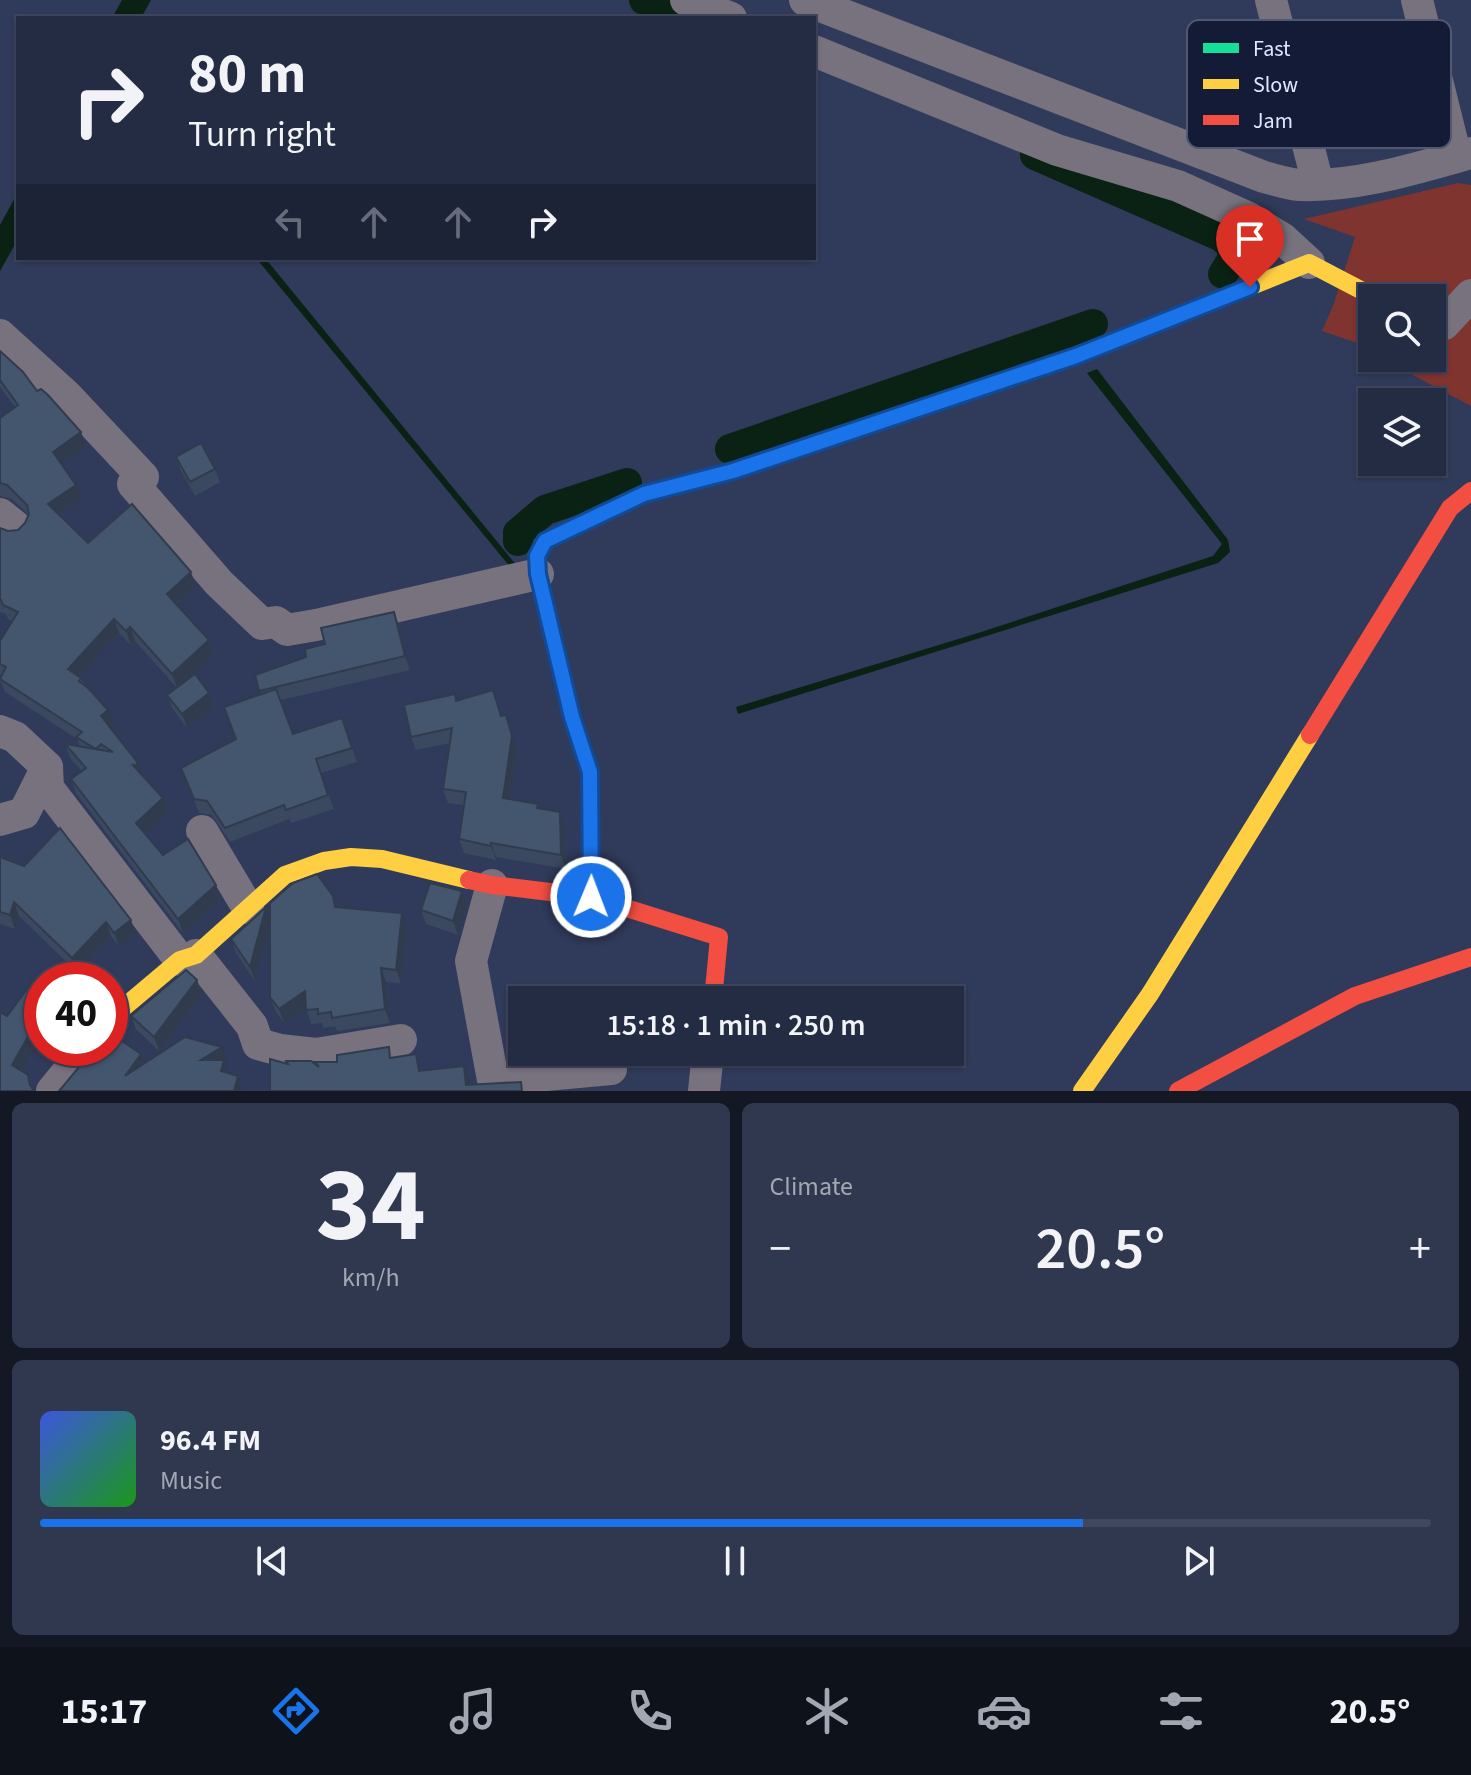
<!DOCTYPE html>
<meta charset="utf-8">
<style>
body{margin:0;font-family:"Source Sans 3",sans-serif;background:#30384f;color:#f1f3f6;height:100vh;display:flex;flex-direction:column;font-size:30px;white-space:nowrap}
*{box-sizing:border-box;margin:0}
p{font-size:26px;color:#a3a7b2}
.icon{flex:none;width:44px;height:44px;fill:none;stroke:currentColor;stroke-width:2;stroke-linecap:round;stroke-linejoin:round}
.map{position:relative;height:1091px;overflow:hidden}
.side{display:flex;flex-direction:column;gap:12px;padding:12px;background:#141825;flex:1}
.side>*{flex:none}
.top-card{position:absolute;left:16px;top:16px;width:800px;height:244px;border-radius:0px;box-shadow:0 2px 6px #0004,0 0 0 2px #41485d;background:#242c44;color:#f1f3f6;overflow:hidden}
.tools{position:absolute;left:1358px;top:284px;display:grid;gap:16px}
.tools a{display:grid;place-items:center;width:88px;height:88px;border-radius:0px;background:#242c44;box-shadow:0 2px 6px #0004,0 0 0 2px #41485d;font-size:40px}
.speed{position:absolute;left:24px;top:962px;display:flex;gap:16px;font-size:40px;font-weight:700;text-align:center}
.speed>*{display:grid;place-content:center;width:104px;height:104px;border-radius:50%;background:#242c44;box-shadow:0 2px 6px #0004,0 0 0 2px #41485d;line-height:1}
.speed .limit{border:12px solid #d22;background:#fff;color:#111}
.pin{position:absolute;display:grid;place-items:center;width:68px;height:68px;color:#fff;margin:-82px -34px;border-radius:50% 50% 50% 0;rotate:-45deg;box-shadow:0 0 8px #0007}
.pin .icon{rotate:45deg}
.me{position:absolute;width:88px;margin:-44px;rotate:1deg;stroke-linejoin:round;filter:drop-shadow(0 0 6px #0008)}
.turn{display:flex;align-items:center;gap:28px;height:168px;padding:0 40px;font-size:36px}
.turn .icon{width:104px;height:104px;stroke-width:2.5}
.turn b{display:block;font-size:56px;line-height:68px}
.lanes{display:flex;align-items:center;height:76px;padding:0 40px;background:#0003;justify-content:center;gap:40px;direction:ltr}
.lanes .off{opacity:.35}
.big{font-size:60px;font-weight:600;line-height:1.1}
.side .widget{flex:1;display:flex;flex-direction:column;justify-content:center;gap:12px;min-width:0;padding:0 28px;border-radius:12px;background:#30384f}
.side .dial{align-items:center;gap:0}
.dial b{font-size:104px;line-height:1}
.song{display:flex;align-items:center;gap:24px}
.cover{width:96px;height:96px;border-radius:12px;background:linear-gradient(135deg,hsl(230 70% 55%),hsl(120 70% 35%))}
.played{height:8px;border-radius:4px;background:linear-gradient(90deg,#1a73e8 75%,#41485d 75%)}
.keys{display:flex;justify-content:space-around;direction:ltr}
.heat{display:flex;justify-content:space-between;align-items:center;font-size:44px;direction:ltr}
.side .tiles{flex:1;display:grid;gap:12px;grid-template-columns:1fr 1fr}
.widget:last-child{grid-column:span 2}
.trip{position:absolute;left:508px;top:986px;width:456px;height:80px;border-radius:0px;background:#242c44;box-shadow:0 2px 6px #0004,0 0 0 2px #41485d;font-weight:600;line-height:80px;text-align:center}
.dock{display:flex;height:128px;justify-content:space-around;align-items:center;background:#0e121b;color:#a3a7b2}
.dock .icon{width:56px;height:56px}
.dock .active{color:#1a73e8}
.dock b{font-size:36px;color:#f1f3f6}
.map>svg:first-child{display:block}
.green{fill:#803430}
.water{fill:#092213}
.lines{fill:none;stroke-linecap:round;stroke-linejoin:round}
.canal{stroke:#092213;stroke-width:30}
.street{stroke:#78717e;stroke-width:32}
.fast{stroke:#16e098;stroke-width:18}
.slow{stroke:#ffcf43;stroke-width:18}
.jam{stroke:#f24e42;stroke-width:18}
.wall{fill:#3a495f}
.shaded-wall{fill:#303c4d}
.building{fill:#44556e;stroke:#303c4d;stroke-width:2}
.route-casing{stroke:#114b97;stroke-width:20}
.route{stroke:#1a73e8;stroke-width:14}
.key{fill:#131b36;stroke:#505872;stroke-width:2}
.key-label{font-size:22px;fill:#dfe8ff}
</style>
<div class="map">
<svg width="1471" height="1091" viewBox="0 0 1471 1091">
<rect width="100%" height="100%" fill="#303a5a"/>
<path class="green" d="M 1458,183 L 1471,185 L 1471,406 L 1409,373 L 1388,358 L 1432,358 L 1432,298 L 1372,298 L 1372,348 L 1322,331 L 1333,306 L 1355,237 L 1304,219 Z"/>
<g class="water">
<path d="M 122,0 L 151,0 L 141,18 L 112,18 Z"/>
<path d="M 18,192 L 18,239 L 0,271 L 0,225 Z"/>
<path d="M 256,258 L 265,258 L 522,572 L 516,574 Z"/>
<path d="M 1097,369 L 1228,540 L 1230,552 L 1218,563 L 738,714 L 736,707 L 978,633 L 1213,556 L 1222,544 L 1087,373 Z"/>
</g>
<g class="lines">
<g class="canal">
<path d="M 644,0 L 690,18"/>
<path d="M 1035,155 L 1222,237 L 1233,248 L 1232,260 L 1223,274"/>
<path d="M 730,449 L 1093,324"/>
<path d="M 518,541 L 518,533 L 545,510 L 627,483"/>
</g>
<g class="street">
<path d="M 686,0 L 731,18"/>
<path d="M 805,0 L 1264,177 C 1276,180 1288,184 1300,185 C 1358,187 1417,168 1471,153"/>
<path d="M 1271,0 L 1318,184"/>
<path d="M 1417,0 L 1456,157"/>
<path d="M 814,51 L 1057,150 L 1178,186 L 1247,217 L 1283,239 L 1309,263"/>
<path d="M 1432,321 L 1444,324 L 1471,295"/>
<path d="M 0,335 L 66,395 L 143,477 L 133,484 L 219,583 L 262,624 L 276,622 L 287,630 L 316,625 L 538,574"/>
<path d="M 0,514 L 15,526"/>
<path d="M 0,731 L 15,737 L 47,767 L 48,788 L 180,960"/>
<path d="M 0,820 L 24,813 L 47,767"/>
<path d="M 202,831 L 248,908"/>
<path d="M 492,885 L 471,961 L 493,1080 L 611,1069"/>
<path d="M 196,955 L 252,1026 L 258,1044 L 280,1050 L 316,1054 L 401,1040"/>
<path d="M 52,1091 L 87,1048"/>
<path d="M 704,1091 L 708,1052"/>
</g>
<path class="fast" d="M 591,897 L 590,772 L 572,717 L 538,574 L 537,556 L 545,541 L 644,494 L 733,471 L 945,400"/>
<g class="slow">
<path d="M 945,400 L 1076,356 L 1309,263 L 1376,298"/>
<path d="M 110,1019 L 180,960 L 196,955 L 285,875 L 324,861 L 351,857 L 382,859 L 469,880"/>
<path d="M 1082,1091 L 1150,994 L 1310,735"/>
</g>
<g class="jam">
<path d="M 1310,735 L 1450,508 L 1471,491"/>
<path d="M 469,880 L 492,885 L 591,897 L 719,937 L 713,1000"/>
<path d="M 1178,1091 L 1355,996 L 1471,957"/>
</g>
</g>
<g class="wall">
<path d="M 0,351 L 37,391 L 81,432 L 86,446 L 61,463 L 81,499 L 59,514 L 88,543 L 196,586 L 176,604 L 209,640 L 214,654 L 180,685 L 209,693 L 214,707 L 187,728 L 172,708 L 167,695 L 177,688 L 135,641 L 131,645 L 119,633 L 79,676 L 113,724 L 109,727 L 143,777 L 163,798 L 168,812 L 145,833 L 163,855 L 221,899 L 183,933 L 76,793 L 71,779 L 82,771 L 70,758 L 65,744 L 80,746 L 77,739 L 5,692 L 0,680 L 1,675 L 0,674 L 0,641 L 12,621 L 8,619 L 6,614 L 0,612 L 0,528 L 8,531 L 18,530 L 25,523 L 29,515 L 12,499 L 0,496 L 0,418 L 15,407 L 0,387 Z"/>
<path d="M 176,457 L 215,469 L 220,482 L 195,496 L 181,471 Z"/>
<path d="M 394,612 L 399,626 L 410,670 L 281,700 L 293,734 L 342,718 L 357,762 L 321,773 L 334,809 L 291,823 L 289,819 L 230,842 L 212,815 L 199,813 L 181,768 L 236,739 L 261,694 L 255,675 L 306,657 L 325,644 Z"/>
<path d="M 457,700 L 502,716 L 506,715 L 517,750 L 510,799 L 540,809 L 565,826 L 566,869 L 496,857 L 496,860 L 464,853 L 459,839 L 464,805 L 448,803 L 443,789 L 450,743 L 416,750 L 411,737 Z"/>
<path d="M 0,857 L 136,934 L 119,946 L 111,936 L 77,972 L 19,916 L 15,929 L 0,924 Z"/>
<path d="M 462,891 L 467,905 L 458,935 L 426,924 L 421,910 Z"/>
<path d="M 336,907 L 407,927 L 401,983 L 386,982 L 390,1023 L 337,1031 L 335,1026 L 323,1028 L 322,1023 L 311,1024 L 306,1008 L 284,1023 L 275,1010 L 270,997 L 270,923 L 255,981 L 236,953 L 231,939 L 270,920 Z"/>
<path d="M 197,980 L 202,994 L 159,1051 L 136,1029 L 131,1016 Z"/>
</g>
<g class="shaded-wall">
<path d="M 81,432 L 86,446 L 58,466 L 53,452 Z"/>
<path d="M 76,485 L 81,499 L 53,518 L 48,504 Z"/>
<path d="M 191,572 L 196,586 L 172,607 L 167,594 Z"/>
<path d="M 394,612 L 399,626 L 410,670 L 405,656 Z"/>
<path d="M 114,619 L 119,633 L 73,683 L 68,669 Z"/>
<path d="M 130,627 L 135,641 L 131,645 L 126,631 Z"/>
<path d="M 209,640 L 214,654 L 177,688 L 172,674 Z"/>
<path d="M 209,693 L 214,707 L 187,728 L 182,714 Z"/>
<path d="M 108,710 L 113,724 L 106,730 L 101,716 Z"/>
<path d="M 506,715 L 517,750 L 508,812 L 503,798 Z"/>
<path d="M 138,763 L 143,777 L 140,780 L 135,766 Z"/>
<path d="M 163,798 L 168,812 L 141,837 L 136,823 Z"/>
<path d="M 560,812 L 565,826 L 566,869 L 561,855 Z"/>
<path d="M 491,843 L 496,857 L 496,860 L 491,846 Z"/>
<path d="M 216,885 L 221,899 L 183,933 L 178,919 Z"/>
<path d="M 462,891 L 467,905 L 458,935 L 453,921 Z"/>
<path d="M 14,902 L 19,916 L 15,929 L 10,915 Z"/>
<path d="M 266,907 L 271,921 L 255,981 L 250,967 Z"/>
<path d="M 402,913 L 407,927 L 401,983 L 396,970 Z"/>
<path d="M 131,920 L 136,934 L 119,946 L 114,933 Z"/>
<path d="M 106,922 L 111,936 L 77,972 L 72,958 Z"/>
<path d="M 381,968 L 386,982 L 390,1023 L 385,1009 Z"/>
<path d="M 197,980 L 202,994 L 159,1051 L 154,1037 Z"/>
<path d="M 305,991 L 310,1005 L 284,1023 L 279,1009 Z"/>
<path d="M 41,1012 L 42,1034 L 17,1079 L 12,1065 Z"/>
<path d="M 222,1047 L 227,1060 L 224,1062 L 229,1074 L 206,1074 L 201,1060 Z"/>
<path d="M 141,1054 L 146,1068 L 125,1076 Z"/>
<path d="M 464,1066 L 469,1080 L 470,1091 L 466,1085 Z"/>
<path d="M 238,1076 L 243,1090 L 242,1091 L 234,1091 Z"/>
</g>
<g class="building">
<path d="M 0,351 L 23,372 L 37,391 L 41,389 L 48,395 L 81,432 L 53,452 L 76,485 L 48,504 L 88,543 L 132,504 L 191,572 L 167,594 L 209,640 L 172,674 L 130,627 L 126,631 L 114,619 L 68,669 L 81,678 L 79,681 L 88,688 L 108,710 L 101,716 L 138,763 L 135,766 L 132,764 L 163,798 L 136,823 L 163,855 L 188,839 L 216,885 L 178,919 L 71,779 L 86,768 L 65,744 L 113,752 L 101,744 L 96,749 L 76,737 L 82,732 L 0,679 L 6,667 L 0,664 L 0,641 L 18,612 L 3,605 L 1,600 L 0,600 L 0,528 L 8,531 L 18,530 L 25,523 L 29,514 L 27,505 L 7,485 L 0,483 L 0,418 L 18,405 L 0,380 Z"/>
<path d="M 201,443 L 215,469 L 190,482 L 176,457 Z"/>
<path d="M 394,612 L 405,656 L 259,691 L 255,675 L 306,657 L 305,649 L 325,644 L 321,628 Z"/>
<path d="M 195,674 L 209,693 L 182,714 L 167,695 Z"/>
<path d="M 276,689 L 293,734 L 342,718 L 352,748 L 316,759 L 328,795 L 286,810 L 284,805 L 225,828 L 207,801 L 194,799 L 181,768 L 236,739 L 224,707 Z"/>
<path d="M 493,690 L 501,716 L 506,715 L 512,736 L 503,798 L 538,804 L 537,808 L 560,812 L 561,855 L 491,843 L 491,846 L 459,839 L 466,792 L 443,789 L 452,728 L 411,737 L 404,705 L 455,694 L 456,701 Z"/>
<path d="M 60,828 L 131,920 L 114,933 L 106,922 L 72,958 L 14,902 L 10,915 L 0,912 L 0,857 L 24,866 Z"/>
<path d="M 317,874 L 333,896 L 335,907 L 402,913 L 396,970 L 381,968 L 385,1009 L 332,1018 L 331,1012 L 318,1014 L 318,1009 L 306,1010 L 305,991 L 279,1009 L 270,997 L 270,903 L 293,883 Z"/>
<path d="M 430,883 L 462,891 L 453,921 L 421,910 Z"/>
<path d="M 266,907 L 250,967 L 231,939 Z"/>
<path d="M 186,970 L 197,980 L 154,1037 L 131,1016 Z"/>
<path d="M 34,980 L 42,985 L 42,1012 L 12,1065 L 28,1075 L 30,1085 L 34,1091 L 0,1091 L 0,1012 L 7,1016 Z"/>
<path d="M 110,1033 L 141,1054 L 125,1076 L 185,1037 L 222,1047 L 201,1060 L 224,1060 L 221,1071 L 238,1076 L 234,1091 L 59,1091 L 95,1048 L 110,1048 Z"/>
<path d="M 389,1047 L 390,1058 L 416,1054 L 419,1071 L 464,1066 L 466,1085 L 521,1082 L 522,1091 L 270,1091 L 270,1059 L 288,1064 L 286,1061 L 311,1061 L 319,1067 L 315,1062 L 337,1062 L 337,1055 Z"/>
</g>
<g class="lines">
<defs>
<path id="route" d="M 591,897 L 590,772 L 572,717 L 538,574 L 537,556 L 545,541 L 644,494 L 733,471 L 1076,356 L 1250,287"/>
</defs>
<use href="#route" class="route-casing"/>
<use href="#route" class="route"/>
</g>
<rect x="1187" y="20" width="264" height="128" rx="12" class="key"/>
<rect x="1203" y="43" width="36" height="10" fill="#16e098"/>
<rect x="1203" y="79" width="36" height="10" fill="#ffcf43"/>
<rect x="1203" y="115" width="36" height="10" fill="#f24e42"/>
<g class="key-label">
<text x="1253" y="56">Fast</text>
<text x="1253" y="92">Slow</text>
<text x="1253" y="128">Jam</text>
</g>
</svg>
<div class="tools">
<a><svg class="icon" aria-label="search" viewBox="0 0 24 24"><circle cx="10" cy="10" r="6"/><path d="M15 15l6 6"/></svg></a>
<a><svg class="icon" aria-label="layers" viewBox="0 0 24 24"><path d="M12 4l9 5-9 5-9-5zM3 14l9 5 9-5"/></svg></a>
</div>
<div class="speed"><div class="limit">40</div></div>
<div class="pin" style="left:1250px;top:287px;background:#d93025"><svg class="icon" aria-label="arrive" viewBox="0 0 24 24"><path d="M6 21V4h12l-3 4 3 4H6"/></svg></div>
<svg class="me" style="left:591px;top:897px" viewBox="-20 -20 40 40"><circle r="17" fill="#1a73e8" stroke="#fff" stroke-width="3"/><path d="M0-11L8 9 0 5-8 9z" fill="#fff"/></svg>
<div class="trip">15:18 · 1 min · 250 m</div>
<div class="top-card">
<div class="turn"><svg class="icon" aria-label="right" viewBox="0 0 24 24"><path d="M7 20v-9h11M14 6l5 5-5 5"/></svg><div><b>80 m</b>Turn right</div></div>
<div class="lanes"><svg class="icon off" aria-label="left" viewBox="0 0 24 24"><path d="M17 20v-9H6M10 6l-5 5 5 5"/></svg><svg class="icon off" aria-label="ahead" viewBox="0 0 24 24"><path d="M12 20V5M6 11l6-6 6 6"/></svg><svg class="icon off" aria-label="ahead" viewBox="0 0 24 24"><path d="M12 20V5M6 11l6-6 6 6"/></svg><svg class="icon" aria-label="right" viewBox="0 0 24 24"><path d="M7 20v-9h11M14 6l5 5-5 5"/></svg></div>
</div>
</div>
<section class="side">
<div class="tiles">
<div class="widget dial"><b>34</b><p>km/h</p></div>
<div class="widget"><p>Climate</p>
<div class="heat"><a>−</a><b class="big">20.5°</b><a>+</a></div>
</div>
<div class="widget">
<div class="song"><i class="cover"></i><div><b>96.4 FM</b><p>Music</p></div></div>
<div class="played"></div>
<div class="keys"><svg class="icon" aria-label="previous" viewBox="0 0 24 24"><path d="M18 5L8 12l10 7zM5 5v14"/></svg><svg class="icon" aria-label="pause" viewBox="0 0 24 24"><path d="M8 5v14M16 5v14"/></svg><svg class="icon" aria-label="next" viewBox="0 0 24 24"><path d="M6 5l10 7-10 7zM19 5v14"/></svg></div>
</div>
</div>
</section>
<nav class="dock">
<b>15:17</b>
<svg class="icon active" aria-label="directions" viewBox="0 0 24 24"><path d="M12 3l9 9-9 9-9-9zM9 14v-3h6M13 9l2 2-2 2"/></svg>
<svg class="icon" aria-label="music" viewBox="0 0 24 24"><path d="M9 18V5l10-2v13"/><circle cx="6" cy="18" r="3"/><circle cx="16" cy="16" r="3"/></svg>
<svg class="icon" aria-label="phone" viewBox="0 0 24 24"><path d="M5 4h4l2 5-3 2q2 4 5 5l2-3 5 2v4C11 20 4 13 5 4z"/></svg>
<svg class="icon" aria-label="climate" viewBox="0 0 24 24"><path d="M12 3v18M4 7l16 10M4 17L20 7"/></svg>
<svg class="icon" aria-label="car" viewBox="0 0 24 24"><path d="M5 17H2v-5l4-1 3-4h7l3 4 3 1v5h-3M9 17h6M6 11h13"/><circle cx="7" cy="17" r="2"/><circle cx="17" cy="17" r="2"/></svg>
<svg class="icon" aria-label="filters" viewBox="0 0 24 24"><path d="M4 7h16M4 17h16"/><circle cx="9" cy="7" r="2"/><circle cx="15" cy="17" r="2"/></svg>
<b>20.5°</b>
</nav>
